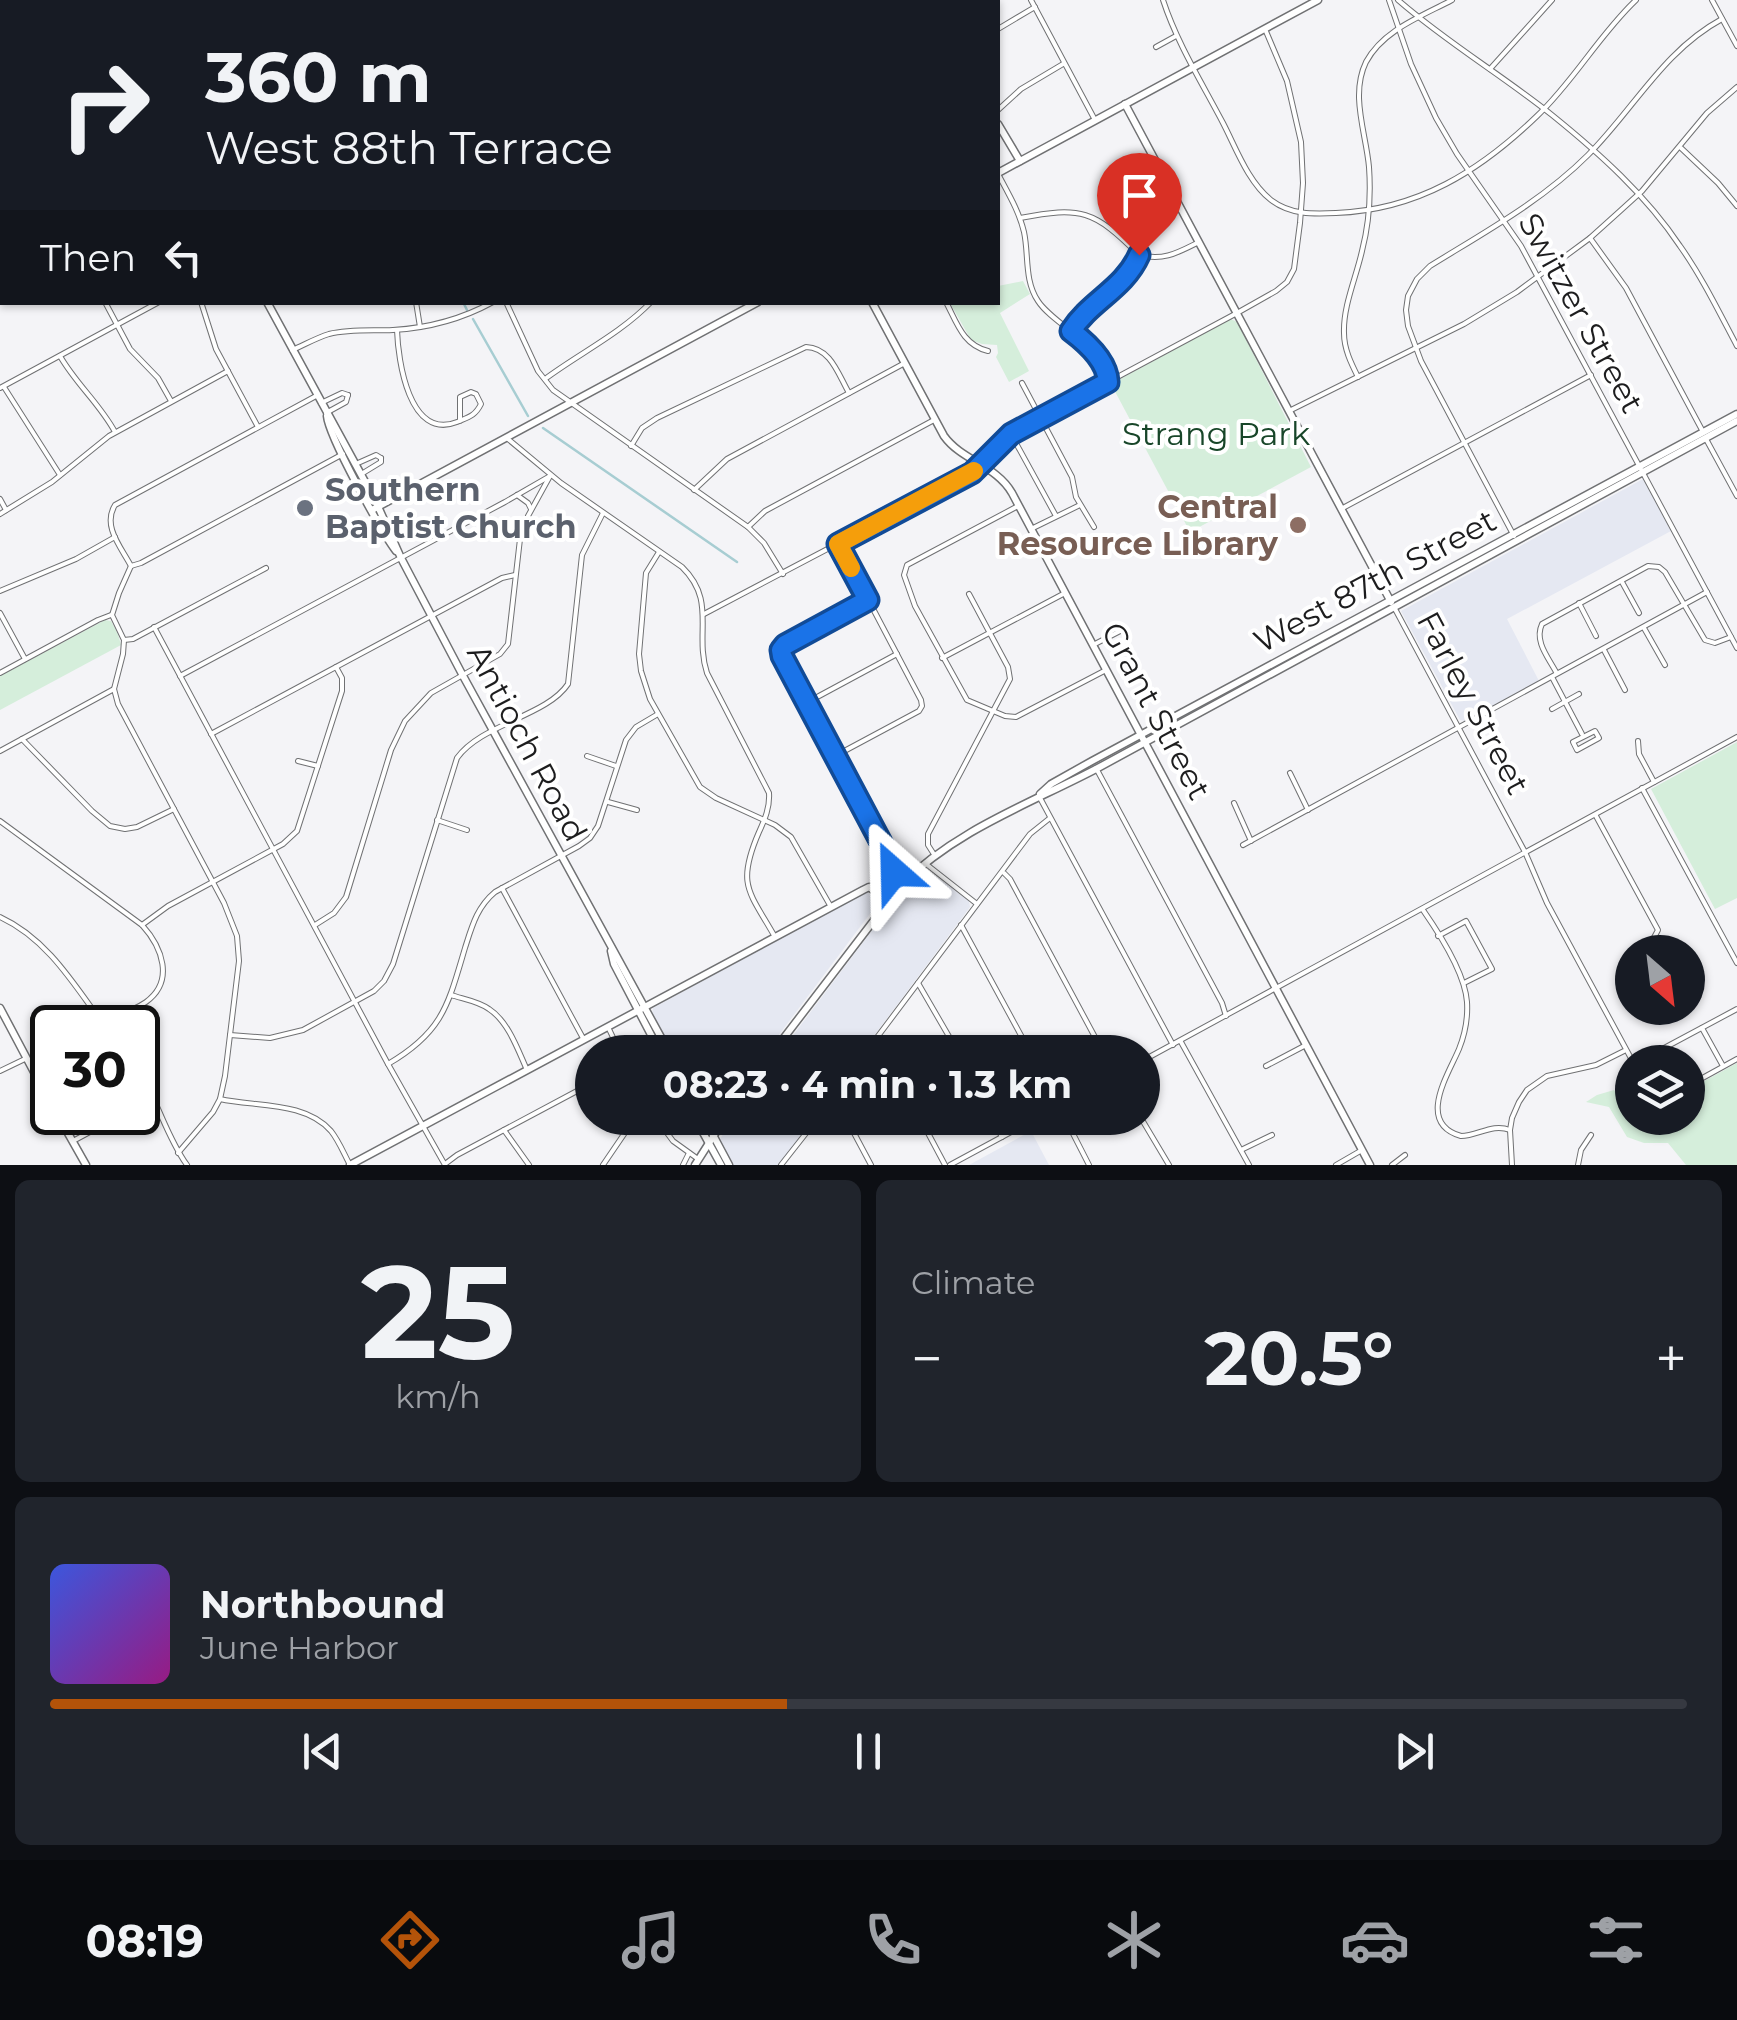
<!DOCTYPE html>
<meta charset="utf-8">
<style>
body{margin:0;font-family:Montserrat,sans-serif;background:#20242c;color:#f1f3f6;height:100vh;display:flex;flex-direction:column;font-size:38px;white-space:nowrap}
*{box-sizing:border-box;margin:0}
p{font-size:32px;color:#9ea1a6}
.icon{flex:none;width:55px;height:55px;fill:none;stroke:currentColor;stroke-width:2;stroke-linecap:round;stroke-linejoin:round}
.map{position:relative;height:1165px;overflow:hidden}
.side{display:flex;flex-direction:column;gap:15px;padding:15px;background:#0d0f14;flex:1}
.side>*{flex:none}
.top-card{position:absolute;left:0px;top:0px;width:1000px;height:305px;box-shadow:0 2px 8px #0004;background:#171b24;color:#f1f3f6;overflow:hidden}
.needle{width:65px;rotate:152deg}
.tools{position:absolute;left:1615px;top:935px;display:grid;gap:20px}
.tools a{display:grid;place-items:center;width:90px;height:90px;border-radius:50%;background:#171b24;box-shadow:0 2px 8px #0004;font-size:50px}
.speed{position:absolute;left:30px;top:1005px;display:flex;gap:20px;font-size:50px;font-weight:700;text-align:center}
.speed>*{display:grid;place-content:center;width:130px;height:130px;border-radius:50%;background:#171b24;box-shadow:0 2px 8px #0004;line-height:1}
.speed .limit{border:5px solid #111;border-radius:15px;background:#fff;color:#111}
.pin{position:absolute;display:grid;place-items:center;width:85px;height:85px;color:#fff;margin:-102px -42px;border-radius:50% 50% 50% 0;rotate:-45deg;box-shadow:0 0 10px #0007}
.pin .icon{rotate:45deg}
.me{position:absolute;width:110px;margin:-55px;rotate:335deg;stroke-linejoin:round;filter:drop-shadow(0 0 8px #0008)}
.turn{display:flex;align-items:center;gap:35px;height:210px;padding:0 40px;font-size:45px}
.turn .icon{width:130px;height:130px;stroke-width:2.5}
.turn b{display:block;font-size:70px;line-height:85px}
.then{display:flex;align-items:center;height:95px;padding:0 40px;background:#0003;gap:20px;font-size:38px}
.big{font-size:75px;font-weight:700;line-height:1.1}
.side .card{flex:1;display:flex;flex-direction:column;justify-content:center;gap:15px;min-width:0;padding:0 35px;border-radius:15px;background:#20242c}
.side .dial{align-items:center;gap:0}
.dial b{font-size:130px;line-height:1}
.song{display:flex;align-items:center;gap:30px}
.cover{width:120px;height:120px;border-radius:15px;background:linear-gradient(135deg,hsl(230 70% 55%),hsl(310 70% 35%))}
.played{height:10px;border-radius:5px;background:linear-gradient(90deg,#b45309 45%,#363941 45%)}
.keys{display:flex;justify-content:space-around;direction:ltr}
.heat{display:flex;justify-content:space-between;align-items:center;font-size:55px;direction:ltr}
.side .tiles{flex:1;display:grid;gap:15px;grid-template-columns:1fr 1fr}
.card:last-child{grid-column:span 2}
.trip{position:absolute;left:575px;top:1035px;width:585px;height:100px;border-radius:50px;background:#171b24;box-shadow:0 2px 8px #0004;font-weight:700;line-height:100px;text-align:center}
.tabs{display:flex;height:160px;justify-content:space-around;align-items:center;background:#090b0e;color:#9ea1a6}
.tabs .icon{width:70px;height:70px}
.tabs .active{color:#b45309}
.tabs b{font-size:45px;color:#f1f3f6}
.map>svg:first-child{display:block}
.built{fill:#e5e8f2}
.green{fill:#d5eedb}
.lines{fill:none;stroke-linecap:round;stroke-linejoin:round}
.stream{stroke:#a7cdd2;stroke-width:2.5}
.street-casing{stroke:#707173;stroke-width:6}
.secondary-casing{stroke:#707173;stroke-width:9}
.primary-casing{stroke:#966c55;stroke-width:10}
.street{stroke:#fff;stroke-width:4}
.secondary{stroke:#fff;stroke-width:6}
.primary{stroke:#e7c0ab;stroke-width:8}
.route-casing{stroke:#114b97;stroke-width:25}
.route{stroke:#1a73e8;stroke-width:18}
.slow{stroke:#f59e0b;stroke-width:18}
.worship-dot{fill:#6b7280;stroke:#fff;stroke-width:4}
.education-dot{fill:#8d6e63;stroke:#fff;stroke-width:4}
.labels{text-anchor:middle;stroke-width:8;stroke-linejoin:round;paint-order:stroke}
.street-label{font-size:32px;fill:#1d1d1e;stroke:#fff}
.park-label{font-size:32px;fill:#184629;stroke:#fff}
.worship-label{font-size:32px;font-weight:bold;fill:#5b616d;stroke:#fff;text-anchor:start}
.education-label{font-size:32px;font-weight:bold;fill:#785e54;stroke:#fff;text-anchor:end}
</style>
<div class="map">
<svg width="1737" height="1165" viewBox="0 0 1737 1165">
<rect width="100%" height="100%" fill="#f4f4f7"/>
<g class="built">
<path d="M 0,0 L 304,0 L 299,2 L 2,2 L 2,55 L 0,57 Z"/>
<path d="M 1643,479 L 1671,531 L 1507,619 L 1539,681 L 1465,721 L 1460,720 L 1401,611 Z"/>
<path d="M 923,871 L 930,872 L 969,901 L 970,907 L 862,1052 L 789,1052 L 785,1046 L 892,904 Z"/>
<path d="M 864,893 L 868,893 L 874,898 L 875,907 L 766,1052 L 673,1052 L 652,1014 L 653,1008 Z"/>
<path d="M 733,1118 L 815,1118 L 779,1165 L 733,1165 L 720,1139 Z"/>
<path d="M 1031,1131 L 1049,1165 L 969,1165 Z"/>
</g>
<g class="green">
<path d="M 1023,281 L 1030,294 L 1000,313 L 1029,371 L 1009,382 L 996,357 L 998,353 L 997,345 L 982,344 L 971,340 L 950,303 L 998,302 L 998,286 Z"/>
<path d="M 1231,319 L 1237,322 L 1311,467 L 1190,532 L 1111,384 Z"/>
<path d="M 105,620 L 111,621 L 118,634 L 121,645 L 0,710 L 0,676 Z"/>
<path d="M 1737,742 L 1737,898 L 1715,909 L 1651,789 Z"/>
<path d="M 1737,1063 L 1737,1165 L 1686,1165 L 1668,1143 L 1644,1143 L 1627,1137 L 1609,1107 L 1586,1102 L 1597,1095 L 1614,1090 L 1635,1122 L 1661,1124 L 1662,1118 L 1688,1118 L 1688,1090 Z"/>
</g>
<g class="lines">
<g class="stream">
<path d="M 463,302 L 467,310"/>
<path d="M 473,319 L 528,416"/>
<path d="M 543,428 L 737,562"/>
</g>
<defs>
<g id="street">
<path d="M 510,0 L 516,2"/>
<path d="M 1031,0 L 1095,120"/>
<path d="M 1163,0 C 1177,43 1202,83 1223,123 C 1236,148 1248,182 1271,200 C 1291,215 1313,214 1336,213 C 1418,210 1480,171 1537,116 C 1574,81 1599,35 1636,0"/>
<path d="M 1389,0 L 1411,64 L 1436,118 L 1457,154 L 1521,246 L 1737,648"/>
<path d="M 1398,0 C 1446,42 1502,75 1552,115 C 1599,153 1646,195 1680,246 C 1702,277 1719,312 1737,346"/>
<path d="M 1712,0 L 1737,46"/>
<path d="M 378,2 L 383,0"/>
<path d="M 487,2 L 488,0"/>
<path d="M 757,2 L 758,0"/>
<path d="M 827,2 L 828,0"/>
<path d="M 909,2 L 912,0"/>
<path d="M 998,29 L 1035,7"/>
<path d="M 1156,47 L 1176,36"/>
<path d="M 1490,69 L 1552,0"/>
<path d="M 0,106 L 2,111"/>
<path d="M 998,110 L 1021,89 L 1063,64"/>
<path d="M 1681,148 L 1718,183 L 1737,206"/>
<path d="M 998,174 C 1008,193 1019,211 1024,232 C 1029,255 1024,280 1038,301 C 1054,326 1110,348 1108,382"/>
<path d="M 1020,218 C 1081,206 1094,210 1139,255"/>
<path d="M 1590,238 L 1626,288 L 1702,430"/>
<path d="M 1139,255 C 1164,261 1177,253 1199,242"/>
<path d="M 105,302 L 130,349 L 158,378 L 171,401"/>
<path d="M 201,302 L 216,349 L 258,427"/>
<path d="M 416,302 L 420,327"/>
<path d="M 506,302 L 538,371 L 553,390 L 748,527 L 764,543 L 783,574"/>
<path d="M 946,302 C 957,323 963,345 988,351"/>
<path d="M 397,330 C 398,360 409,441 457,422 C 469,417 475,416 481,404 L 476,394 L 471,392 L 460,397 L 460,421"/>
<path d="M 1071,331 C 1090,301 1124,289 1139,255"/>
<path d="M 292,350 C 304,345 316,338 329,334 C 350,329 372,331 393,330 C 429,328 462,319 493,302"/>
<path d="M 60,356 C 76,384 100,404 115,432"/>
<path d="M 1358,377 C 1351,363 1344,349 1344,333 C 1343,306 1356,278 1362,251 C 1369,224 1371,195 1369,167 C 1366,133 1350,95 1366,62 C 1383,30 1422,16 1452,0"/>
<path d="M 545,379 C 580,353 620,334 651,302"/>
<path d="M 1022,383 L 1072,477 L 1076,497 L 1094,527"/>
<path d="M 4,387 L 60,475"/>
<path d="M 0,388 L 159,302"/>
<path d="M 321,403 L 342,393 L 348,395"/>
<path d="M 1289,411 L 1464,324 L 1517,292 L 1590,238 L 1620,211 L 1642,191 L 1707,113 L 1737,87"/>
<path d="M 326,413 L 346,402 L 348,395"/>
<path d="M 1011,434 L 1056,516"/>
<path d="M 508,439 L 561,483 L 682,567 C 717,601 694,633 707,673 L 769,793 C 770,807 765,819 759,832 C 736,885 749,891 775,937"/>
<path d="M 1706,439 L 1737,496"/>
<path d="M 631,446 L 642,428 L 657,418 L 806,347 C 831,348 838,374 849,393"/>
<path d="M 358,463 L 376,455 L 381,458"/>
<path d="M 363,473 L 381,462 L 381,458"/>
<path d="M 694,490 L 727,459 L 903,364"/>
<path d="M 517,495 L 528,503 L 531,509"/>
<path d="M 0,499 L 6,510"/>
<path d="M 1018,506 L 907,565 L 904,575 L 915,606 L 967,700 L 1005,716 L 1016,717 L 1106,670"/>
<path d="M 1341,509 L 1591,375"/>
<path d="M 0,514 L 52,482 L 109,436 L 228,371"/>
<path d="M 748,527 L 765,511 L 934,420"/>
<path d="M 1031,529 L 1080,505"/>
<path d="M 1514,536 L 1421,361 L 1408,326 L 1406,310 L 1408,296 L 1417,279 L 1430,266 C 1485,232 1542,201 1588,155 C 1634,109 1663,51 1722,19"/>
<path d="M 659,552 L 646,573 L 639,654 L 641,671 L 650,699 L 700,787 L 716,798 L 775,825 L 791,837 L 831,907"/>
<path d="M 131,566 L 119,593 L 112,615 L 124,640 L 123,654 L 114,689 L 118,704 L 224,903 L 237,936 L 239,961 L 225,1076 L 220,1099 L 213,1112 L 178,1153"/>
<path d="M 131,566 C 121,547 102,526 115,505 L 316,396"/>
<path d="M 131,566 L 141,563 L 343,454"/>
<path d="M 1622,582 L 1639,613"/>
<path d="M 0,591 L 76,559 L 115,537"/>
<path d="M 868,600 L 785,645 L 781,650 L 782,656 L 893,865 L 894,872 L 869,887"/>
<path d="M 1579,603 L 1596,636"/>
<path d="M 1394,607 L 1525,852 L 1547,903 L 1633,1062"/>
<path d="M 0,613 L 25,659"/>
<path d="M 704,614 L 972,473 L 1011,434 L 1237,313 L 1276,291 L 1287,282 L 1294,269 L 1300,223 L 1303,183 L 1301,142 L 1287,81 L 1265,29"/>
<path d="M 154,627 L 388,1064 L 445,1165"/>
<path d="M 1644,628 L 1665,665"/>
<path d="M 124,640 L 133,639 L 266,568"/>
<path d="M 1093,645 L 1124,629"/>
<path d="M 1604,650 L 1625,690"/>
<path d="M 942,658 L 1065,593"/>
<path d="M 1556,672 C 1548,657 1534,641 1542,624 L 1648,566 L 1659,567 L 1665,572 L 1705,640 L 1715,643 L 1731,637"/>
<path d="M 0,673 L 98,620 L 111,615"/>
<path d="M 180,676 L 505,502 L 550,476"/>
<path d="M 1552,677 L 1582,734"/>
<path d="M 806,703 L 897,654"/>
<path d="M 1552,709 L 1579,694"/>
<path d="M 1595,731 L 1599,738 L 1577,750 L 1573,742 Z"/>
<path d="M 211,734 L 502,578 L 515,575"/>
<path d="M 22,739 L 92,811 L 110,826 L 125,829 L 137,827 L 174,809"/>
<path d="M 1638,741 L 1639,754 L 1654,782"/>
<path d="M 0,751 L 114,689"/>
<path d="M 587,756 L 616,766"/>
<path d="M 835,756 L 919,711 L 922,706 L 921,700 L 839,544"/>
<path d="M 298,761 L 318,766"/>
<path d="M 1096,768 L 1222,1003 L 1226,1016"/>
<path d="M 1290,773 L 1308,810"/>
<path d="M 1642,788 L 1737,963"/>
<path d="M 1040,798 L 1173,1045"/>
<path d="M 608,802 L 637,810"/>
<path d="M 1234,803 L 1251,841"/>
<path d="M 1596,816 L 1658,930 L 1649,947 L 1652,952"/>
<path d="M 437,820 L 467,830"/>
<path d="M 0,821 L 142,925 C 162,947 175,981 146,1002 C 133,1011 116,1016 102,1022"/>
<path d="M 1243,845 L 1707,592"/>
<path d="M 935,856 L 928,845 L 928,834 L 1010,679 L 1008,667 L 969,594"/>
<path d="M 926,864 L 977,904"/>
<path d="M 1004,873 L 1010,879 L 1103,1052"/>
<path d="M 502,888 L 584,1040"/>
<path d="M 1423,910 C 1439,933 1465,974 1467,1002 C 1468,1018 1465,1034 1459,1049 C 1448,1075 1416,1123 1461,1136 C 1478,1136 1492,1123 1510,1130"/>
<path d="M 0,917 C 48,939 75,986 106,1028"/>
<path d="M 142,925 L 168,906 L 283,844 L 297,831 L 342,691 L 342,678 L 336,667"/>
<path d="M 315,925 L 334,913 L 346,897 L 391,750 L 405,721 L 431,693 L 500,654 L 508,644 L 520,539 L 528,516 L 550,476"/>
<path d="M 961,925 L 1030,1052"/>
<path d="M 1438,936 L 1466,921 L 1492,969 L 1464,983"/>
<path d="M 918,983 L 958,1052"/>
<path d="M 451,995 C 463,999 478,1001 489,1009 C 508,1021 518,1050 527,1070"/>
<path d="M 608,1027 L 620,1052"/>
<path d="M 1702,1028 L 1723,1066"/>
<path d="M 230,1035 L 270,1038 L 303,1030 L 374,991 L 384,981 L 393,964 L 457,758 C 481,724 547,716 568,684 L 582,555 L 603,513"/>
<path d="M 878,1039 L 885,1052"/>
<path d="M 1181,1042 L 1249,1165"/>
<path d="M 866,1052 L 1030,834 L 1050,818"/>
<path d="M 1142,1061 L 1737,737"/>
<path d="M 1638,1062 L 1737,1009"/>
<path d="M 388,1064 C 443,1032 448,1005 465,948 C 472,926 477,907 495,892 L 579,846 L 590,838 L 598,826 L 626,740 L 636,727 L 658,714"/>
<path d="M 1266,1066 L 1306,1045"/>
<path d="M 0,1071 L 27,1058"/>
<path d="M 138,1071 C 158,1100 166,1136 187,1165"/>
<path d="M 1688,1086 L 1737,1059"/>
<path d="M 220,1099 C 255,1107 305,1101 331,1131 C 339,1141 344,1154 350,1165"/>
<path d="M 138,1107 L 154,1098"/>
<path d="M 656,1118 L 673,1141 L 698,1159"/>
<path d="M 846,1118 L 871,1165"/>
<path d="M 920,1118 L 945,1165"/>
<path d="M 992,1118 L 1002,1137"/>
<path d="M 1065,1118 L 1089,1165"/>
<path d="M 1141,1118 L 1169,1165"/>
<path d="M 504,1130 L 529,1165"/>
<path d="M 73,1141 L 127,1112"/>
<path d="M 1241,1150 L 1272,1135"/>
<path d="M 445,1164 L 457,1155 L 592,1083"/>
<path d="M 603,1165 L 635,1118"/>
<path d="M 683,1165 L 689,1153"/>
<path d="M 781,1165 L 818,1118"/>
<path d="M 950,1165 L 1037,1118"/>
<path d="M 1336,1165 L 1362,1150"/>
<path d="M 1392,1165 L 1405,1155"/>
<path d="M 1512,1165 L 1510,1130 L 1512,1118 L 1519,1102 L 1527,1090 L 1547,1076 L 1596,1065 L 1624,1051"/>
<path d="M 1578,1165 L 1581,1150 L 1591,1135"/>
</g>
<g id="secondary">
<path d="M 100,0 L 101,2"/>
<path d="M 696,0 L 702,2"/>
<path d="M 1125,104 L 1391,602"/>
<path d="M 998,124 L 1020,161"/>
<path d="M 998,173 L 1318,0"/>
<path d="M 267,302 L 376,502 L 401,558 L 462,674 L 669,1052"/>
<path d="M 872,302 L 944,436 C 962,461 996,465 1012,493 L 1370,1165"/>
<path d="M 327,416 C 329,437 381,531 396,551"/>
<path d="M 372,510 L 758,302"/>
<path d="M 1040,794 L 1051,784 L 1092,761 L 1737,414"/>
<path d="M 611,951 L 614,964 L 660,1052"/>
<path d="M 0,1008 L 52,1106"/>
<path d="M 773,1052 L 901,885 C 956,830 1029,804 1096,769 L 1737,421"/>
<path d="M 56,1112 L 86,1165"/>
<path d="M 695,1118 L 721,1165"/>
<path d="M 704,1118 L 729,1165"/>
<path d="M 350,1165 L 863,890 L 869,887 L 887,901"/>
<path d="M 695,1165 L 725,1118"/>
</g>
<g id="primary">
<path d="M 110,2 L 115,0"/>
<path d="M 128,2 L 133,0"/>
<path d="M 0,63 L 2,61"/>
<path d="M 0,72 L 2,70"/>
</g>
</defs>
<use href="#street" class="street-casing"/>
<use href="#secondary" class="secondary-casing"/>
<use href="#primary" class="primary-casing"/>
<use href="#street" class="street"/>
<use href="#secondary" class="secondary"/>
<use href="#primary" class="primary"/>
</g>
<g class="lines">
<defs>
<path id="route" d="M 894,872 L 893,865 L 782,656 L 781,650 L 785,645 L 868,600 L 838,544 L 972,473 L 1011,434 L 1108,382 C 1107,361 1087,343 1071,331 C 1090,301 1124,289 1139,255"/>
</defs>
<use href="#route" class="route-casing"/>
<use href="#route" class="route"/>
<path class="slow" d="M 851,568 L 838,544 L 974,471"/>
</g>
<circle class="worship-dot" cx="305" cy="508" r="10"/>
<circle class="education-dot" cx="1298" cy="525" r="10"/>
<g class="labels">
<g class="street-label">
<text transform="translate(1581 313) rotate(61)" y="11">Switzer Street</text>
<text transform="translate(1375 581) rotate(-28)" y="11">West 87th Street</text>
<text transform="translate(1473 703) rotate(62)" y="11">Farley Street</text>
<text transform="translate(1156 711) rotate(62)" y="11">Grant Street</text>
<text transform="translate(527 743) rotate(62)" y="11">Antioch Road</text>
</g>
<g class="park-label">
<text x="1216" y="445">Strang Park</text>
</g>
<g class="worship-label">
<text x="325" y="501">Southern<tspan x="325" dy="37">Baptist Church</tspan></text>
</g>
<g class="education-label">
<text x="1278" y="518">Central<tspan x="1278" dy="37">Resource Library</tspan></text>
</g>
</g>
</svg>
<div class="tools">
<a><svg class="needle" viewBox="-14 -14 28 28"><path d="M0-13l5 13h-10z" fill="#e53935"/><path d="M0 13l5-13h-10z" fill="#9ea1a6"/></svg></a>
<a><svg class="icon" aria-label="layers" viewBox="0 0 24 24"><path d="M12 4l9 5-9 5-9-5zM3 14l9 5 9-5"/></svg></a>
</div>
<div class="speed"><div class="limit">30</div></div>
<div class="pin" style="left:1139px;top:255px;background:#d93025"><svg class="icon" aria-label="arrive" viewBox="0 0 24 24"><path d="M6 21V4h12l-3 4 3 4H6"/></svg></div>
<svg class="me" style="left:894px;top:872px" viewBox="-20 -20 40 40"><path d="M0-17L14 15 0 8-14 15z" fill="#1a73e8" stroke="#fff" stroke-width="4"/></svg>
<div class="trip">08:23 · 4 min · 1.3 km</div>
<div class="top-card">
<div class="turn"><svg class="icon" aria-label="right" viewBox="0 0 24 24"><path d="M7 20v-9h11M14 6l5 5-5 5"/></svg><div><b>360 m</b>West 88th Terrace</div></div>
<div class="then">Then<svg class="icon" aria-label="left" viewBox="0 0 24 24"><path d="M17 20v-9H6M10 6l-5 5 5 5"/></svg></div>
</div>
</div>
<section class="side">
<div class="tiles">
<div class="card dial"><b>25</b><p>km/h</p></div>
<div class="card"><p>Climate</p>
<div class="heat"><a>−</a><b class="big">20.5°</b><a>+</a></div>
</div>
<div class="card">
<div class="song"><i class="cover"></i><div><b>Northbound</b><p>June Harbor</p></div></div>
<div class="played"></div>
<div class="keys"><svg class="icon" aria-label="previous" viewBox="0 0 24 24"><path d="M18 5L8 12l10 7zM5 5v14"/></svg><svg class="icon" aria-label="pause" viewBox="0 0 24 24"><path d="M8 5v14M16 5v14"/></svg><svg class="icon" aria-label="next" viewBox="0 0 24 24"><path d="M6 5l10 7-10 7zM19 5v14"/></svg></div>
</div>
</div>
</section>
<nav class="tabs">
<b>08:19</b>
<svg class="icon active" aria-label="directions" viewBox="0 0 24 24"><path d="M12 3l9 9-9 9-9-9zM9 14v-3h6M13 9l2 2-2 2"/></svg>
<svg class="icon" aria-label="music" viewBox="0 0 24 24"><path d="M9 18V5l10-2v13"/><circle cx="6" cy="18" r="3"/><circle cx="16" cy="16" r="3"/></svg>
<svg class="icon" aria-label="phone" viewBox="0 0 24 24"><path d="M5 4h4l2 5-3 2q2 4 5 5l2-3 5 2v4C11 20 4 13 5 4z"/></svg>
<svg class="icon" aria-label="climate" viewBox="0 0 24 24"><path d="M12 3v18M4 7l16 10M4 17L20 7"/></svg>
<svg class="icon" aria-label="car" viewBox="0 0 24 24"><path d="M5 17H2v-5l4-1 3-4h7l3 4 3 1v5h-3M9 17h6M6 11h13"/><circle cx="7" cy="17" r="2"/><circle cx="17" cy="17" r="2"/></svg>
<svg class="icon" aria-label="filters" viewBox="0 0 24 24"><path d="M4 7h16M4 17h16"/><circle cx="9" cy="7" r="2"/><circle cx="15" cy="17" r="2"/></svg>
</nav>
